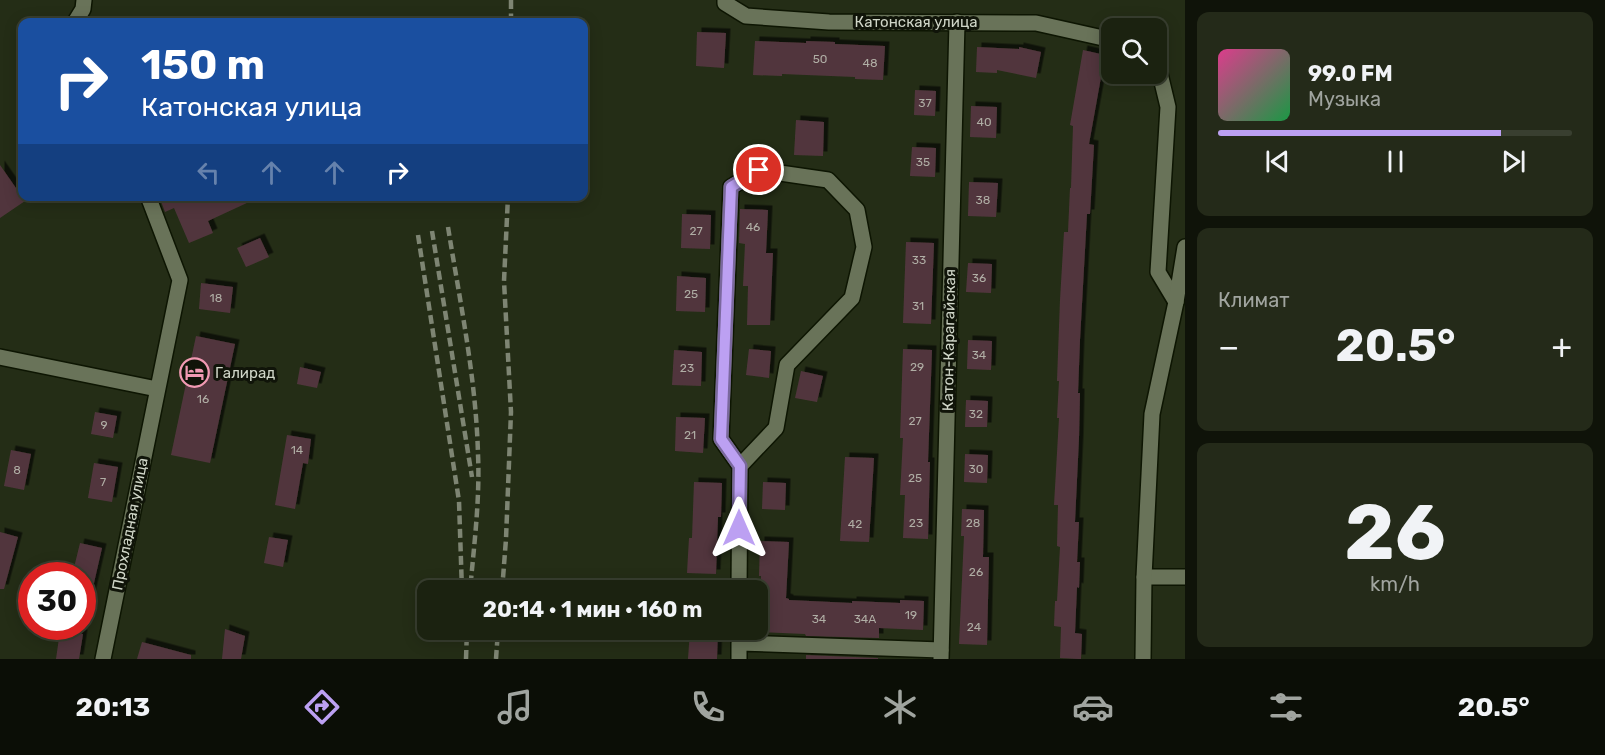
<!DOCTYPE html>
<html lang="ru">
<meta charset="utf-8">
<style>
body{margin:0;font-family:Rubik,sans-serif;background:#242a19;color:#f1f3f6;height:100vh;display:flex;flex-direction:column;font-size:22px;white-space:nowrap}
*{box-sizing:border-box;margin:0}
p{font-size:20px;color:#a0a49f}
.icon{flex:none;width:33px;height:33px;fill:none;stroke:currentColor;stroke-width:2;stroke-linecap:round;stroke-linejoin:round}
.map{position:relative;flex:1;overflow:hidden}
.side{display:flex;flex-direction:column;gap:12px;padding:12px;background:#0f1309;width:420px}
.side>*{flex:none}
.banner{position:absolute;left:18px;top:18px;width:570px;height:183px;border-radius:12px;box-shadow:0 3px 15px #0003,0 0 0 2px #393f30;background:#1a4fa0;color:#fff;overflow:hidden}
.controls{position:absolute;left:1101px;top:18px;display:grid;gap:12px}
.controls a{display:grid;place-items:center;width:66px;height:66px;border-radius:12px;background:#1b2210;box-shadow:0 3px 15px #0003,0 0 0 2px #393f30;font-size:30px}
.speed{position:absolute;left:18px;top:562px;display:flex;gap:12px;font-size:30px;font-weight:700;text-align:center}
.speed>*{display:grid;place-content:center;width:78px;height:78px;border-radius:50%;background:#1b2210;box-shadow:0 3px 15px #0003,0 0 0 2px #393f30;line-height:1}
.speed .limit{border:9px solid #d22;background:#fff;color:#111}
.pin{position:absolute;display:grid;place-items:center;width:51px;height:51px;color:#fff;margin:-26px;border:3px solid #fff;border-radius:50%;box-shadow:0 2px 6px #0007}
.me{position:absolute;width:66px;margin:-33px;rotate:0deg;stroke-linejoin:round;filter:drop-shadow(0 0 4px #0008)}
.turn{display:flex;align-items:center;gap:21px;height:126px;padding:0 24px;font-size:27px}
.turn .icon{width:78px;height:78px;stroke-width:2.5}
.turn b{display:block;font-size:42px;line-height:51px}
.lanes{display:flex;align-items:center;height:57px;padding:0 24px;background:#0003;justify-content:center;gap:30px;direction:ltr}
.lanes .off{opacity:.35}
.big{font-size:45px;font-weight:700;line-height:1.1}
.side .widget{flex:1;display:flex;flex-direction:column;justify-content:center;gap:9px;min-width:0;padding:0 21px;border-radius:12px;background:#242a19}
.side .dial{align-items:center;gap:0}
.dial b{font-size:78px;line-height:1}
.song{display:flex;align-items:center;gap:18px}
.cover{width:72px;height:72px;border-radius:9px;background:linear-gradient(135deg,hsl(330 70% 55%),hsl(140 70% 35%))}
.played{height:6px;border-radius:3px;background:linear-gradient(90deg,#bca0f2 80%,#393f30 80%)}
.keys{display:flex;justify-content:space-around;direction:ltr}
.heat{display:flex;justify-content:space-between;align-items:center;font-size:33px;direction:ltr}
.trip{position:absolute;left:417px;top:580px;width:351px;height:60px;border-radius:12px;background:#1b2210;box-shadow:0 3px 15px #0003,0 0 0 2px #393f30;font-weight:700;line-height:60px;text-align:center}
.menu{display:flex;height:96px;justify-content:space-around;align-items:center;background:#0b0e06;color:#a0a49f}
.menu .icon{width:42px;height:42px}
.menu .active{color:#bca0f2}
.menu b{font-size:27px;color:#f1f3f6}
main{display:flex;flex:1;min-height:0}
.map>svg:first-child{display:block}
.building{fill:#51363d;filter:url(#shadow)}
.lines{fill:none;stroke-linecap:round;stroke-linejoin:round}
.minor-casing{stroke:#0d1502;stroke-width:18}
.tertiary-casing{stroke:#0d1502;stroke-width:18}
.minor{stroke:#697359;stroke-width:15}
.tertiary{stroke:#697359;stroke-width:15}
.rail{stroke:#7e8573;stroke-width:4.5;stroke-dasharray:9 4.5;stroke-linecap:butt}
.route-casing{stroke:#7a689d;stroke-width:15}
.route{stroke:#bca0f2;stroke-width:10}
.labels{text-anchor:middle;stroke-width:6;stroke-linejoin:round;paint-order:stroke}
.number-label{font-size:12px;fill:#b0aea5}
.street-label{font-size:15px;fill:#d0d6c8;stroke:#101409}
.poi-label{font-size:15px;fill:#d0d6c8;stroke:#101409;text-anchor:start}
</style>
<main>
<div class="map">
<svg width="1185" height="659" viewBox="0 0 1185 659">
<defs>
<filter id="shadow"><feDropShadow dx="4.5" dy="-4.5" stdDeviation="0" flood-color="#0009"/></filter>
</defs>
<rect width="100%" height="100%" fill="#242d16"/>
<g class="building">
<path d="M 697,32 L 726,33 L 724,68 L 696,66 Z"/>
<path d="M 755,41 L 806,43 L 806,41 L 835,42 L 835,44 L 885,46 L 883,80 L 855,79 L 855,77 L 782,74 L 782,76 L 753,75 Z"/>
<path d="M 977,47 L 1019,49 L 1019,47 L 1041,52 L 1036,78 L 997,70 L 997,73 L 976,72 Z"/>
<path d="M 1083,50 L 1105,55 L 1089,144 L 1094,145 L 1090,214 L 1087,214 L 1080,340 L 1078,393 L 1080,393 L 1079,438 L 1075,522 L 1079,522 L 1077,562 L 1080,562 L 1079,588 L 1077,587 L 1075,633 L 1082,634 L 1081,659 L 1078,659 L 1060,658 L 1061,627 L 1054,626 L 1055,601 L 1057,601 L 1060,547 L 1057,546 L 1058,505 L 1054,505 L 1059,418 L 1057,418 L 1059,381 L 1057,381 L 1060,300 L 1064,232 L 1068,232 L 1070,188 L 1071,188 L 1073,126 L 1070,125 Z"/>
<path d="M 915,90 L 936,91 L 935,116 L 914,115 Z"/>
<path d="M 971,106 L 997,107 L 996,138 L 970,137 Z"/>
<path d="M 796,120 L 824,122 L 823,156 L 794,155 Z"/>
<path d="M 912,147 L 936,148 L 935,177 L 910,176 Z"/>
<path d="M 0,165 L 25,201 L 0,218 Z"/>
<path d="M 969,182 L 998,183 L 996,217 L 968,216 Z"/>
<path d="M 159,196 L 262,196 L 208,221 L 213,233 L 189,243 L 174,208 L 165,212 Z"/>
<path d="M 740,209 L 768,210 L 766,253 L 773,253 L 770,325 L 747,325 L 748,286 L 743,286 L 745,244 L 739,243 Z"/>
<path d="M 682,214 L 711,215 L 710,249 L 681,248 Z"/>
<path d="M 260,238 L 269,257 L 246,267 L 237,248 Z"/>
<path d="M 906,242 L 934,243 L 931,324 L 903,323 Z"/>
<path d="M 968,263 L 992,264 L 991,293 L 966,292 Z"/>
<path d="M 677,276 L 706,278 L 705,312 L 676,311 Z"/>
<path d="M 201,283 L 233,287 L 230,313 L 199,309 Z"/>
<path d="M 196,336 L 235,344 L 210,463 L 171,455 Z"/>
<path d="M 968,340 L 992,341 L 991,370 L 967,369 Z"/>
<path d="M 749,349 L 771,351 L 769,378 L 746,375 Z"/>
<path d="M 903,349 L 932,350 L 928,462 L 930,462 L 928,539 L 903,538 L 905,495 L 900,495 L 903,438 L 900,438 Z"/>
<path d="M 674,350 L 702,352 L 701,386 L 672,385 Z"/>
<path d="M 300,367 L 321,372 L 317,388 L 297,384 Z"/>
<path d="M 801,371 L 823,376 L 817,402 L 795,398 Z"/>
<path d="M 966,400 L 988,401 L 987,427 L 965,427 Z"/>
<path d="M 95,412 L 117,416 L 113,438 L 91,434 Z"/>
<path d="M 676,417 L 705,418 L 703,453 L 675,451 Z"/>
<path d="M 287,435 L 311,439 L 308,464 L 303,463 L 295,509 L 275,505 Z"/>
<path d="M 11,450 L 31,454 L 24,490 L 4,486 Z"/>
<path d="M 965,454 L 988,455 L 987,483 L 964,482 Z"/>
<path d="M 845,457 L 874,458 L 869,542 L 840,541 Z"/>
<path d="M 94,463 L 118,467 L 112,502 L 88,498 Z"/>
<path d="M 694,482 L 722,483 L 721,517 L 718,517 L 716,574 L 687,573 L 689,538 L 692,538 Z"/>
<path d="M 763,482 L 786,483 L 785,510 L 762,509 Z"/>
<path d="M 962,509 L 984,510 L 983,557 L 989,557 L 987,645 L 959,644 L 964,536 L 961,536 Z"/>
<path d="M 0,532 L 18,537 L 4,589 L 0,589 Z"/>
<path d="M 269,537 L 288,540 L 283,567 L 264,563 Z"/>
<path d="M 760,541 L 789,542 L 786,598 L 789,599 L 789,600 L 852,603 L 852,601 L 900,603 L 900,600 L 924,601 L 923,630 L 879,628 L 879,638 L 806,636 L 805,634 L 759,632 L 761,576 L 759,576 Z"/>
<path d="M 80,543 L 102,548 L 88,609 L 82,608 L 82,576 L 72,576 Z"/>
<path d="M 225,629 L 245,636 L 241,659 L 222,659 Z"/>
<path d="M 690,630 L 718,630 L 717,659 L 688,659 Z"/>
<path d="M 60,631 L 83,634 L 79,659 L 56,659 Z"/>
<path d="M 142,642 L 191,655 L 191,659 L 137,659 Z"/>
<path d="M 806,655 L 878,658 L 878,659 L 806,659 Z"/>
</g>
<g class="lines">
<defs>
<g id="minor">
<path d="M 725,0 L 725,3 L 746,16 L 829,22 L 1036,23 L 1112,40"/>
<path d="M 75,22 L 83,9 L 84,0"/>
<path d="M 1156,57 L 1168,107 L 1158,272 L 1176,302"/>
<path d="M 0,357 L 157,389"/>
<path d="M 1144,577 L 1185,577"/>
<path d="M 739,591 L 740,466 L 721,439 L 731,187 L 759,170 L 828,180 L 857,210 L 864,247 L 852,298 L 787,365 L 776,428 L 740,466"/>
<path d="M 103,659 L 180,280 L 148,196"/>
<path d="M 739,659 L 739,643 L 941,650"/>
<path d="M 941,659 L 957,22"/>
</g>
<path id="tertiary" d="M 1143,659 L 1144,577 L 1152,414 L 1176,302 L 1185,247"/>
</defs>
<use href="#minor" class="minor-casing"/>
<use href="#tertiary" class="tertiary-casing"/>
<use href="#minor" class="minor"/>
<use href="#tertiary" class="tertiary"/>
<g class="rail">
<path d="M 511,0 L 511,22"/>
<path d="M 448,227 C 460,302 476,378 478,454 C 480,500 474,545 470,591"/>
<path d="M 432,231 L 472,477"/>
<path d="M 418,235 L 459,501 L 462,591"/>
<path d="M 502,591 L 506,539 L 511,412 L 504,281 L 508,196"/>
<path d="M 466,659 L 467,630"/>
<path d="M 496,659 L 498,630"/>
</g>
</g>
<g class="lines">
<defs>
<path id="route" d="M 739,528 L 740,466 L 721,439 L 731,187 L 759,170"/>
</defs>
<use href="#route" class="route-casing"/>
<use href="#route" class="route"/>
</g>
<defs>
<symbol id="hotel-ring" viewBox="-11 -11 22 22"><circle r="9.5" fill="#101409" stroke="#f19ab3" stroke-width="1.5"/><path d="M-6-4.5h1.5V1H6V5H4.5V3h-9V5H-6ZM-4 0a1.8 1.8 0 1 1 3.6 0ZM.5 0V-2.5h3Q6-2.5 6 0Z" fill="#f19ab3"/></symbol>
</defs>
<g fill-rule="evenodd">
<use href="#hotel-ring" x="178" y="356" width="33" height="33"/>
</g>
<g class="labels">
<g class="number-label">
<text x="820" y="63">50</text>
<text x="870" y="67">48</text>
<text x="925" y="107">37</text>
<text x="984" y="126">40</text>
<text x="923" y="166">35</text>
<text x="983" y="204">38</text>
<text x="753" y="231">46</text>
<text x="696" y="235">27</text>
<text x="919" y="264">33</text>
<text x="979" y="282">36</text>
<text x="691" y="298">25</text>
<text x="216" y="302">18</text>
<text x="918" y="310">31</text>
<text x="979" y="359">34</text>
<text x="917" y="371">29</text>
<text x="687" y="372">23</text>
<text x="203" y="403">16</text>
<text x="976" y="418">32</text>
<text x="915" y="425">27</text>
<text x="104" y="429">9</text>
<text x="690" y="439">21</text>
<text x="297" y="454">14</text>
<text x="976" y="473">30</text>
<text x="17" y="474">8</text>
<text x="915" y="482">25</text>
<text x="103" y="486">7</text>
<text x="916" y="527">23</text>
<text x="973" y="527">28</text>
<text x="855" y="528">42</text>
<text x="976" y="576">26</text>
<text x="911" y="619">19</text>
<text x="819" y="623">34</text>
<text x="865" y="623">34А</text>
<text x="974" y="631">24</text>
</g>
<g class="street-label">
<text x="916" y="27">Катонская улица</text>
<text transform="translate(949 340) rotate(-89)" y="5">Катон-Карагайская</text>
<text transform="translate(130 524) rotate(-79)" y="5">Прохладная улица</text>
</g>
<g class="poi-label">
<text x="215" y="378">Галирад</text>
</g>
</g>
</svg>
<div class="controls">
<a><svg class="icon" aria-label="search" viewBox="0 0 24 24"><circle cx="10" cy="10" r="6"/><path d="M15 15l6 6"/></svg></a>
</div>
<div class="speed"><div class="limit">30</div></div>
<div class="pin" style="left:759px;top:170px;background:#d93025"><svg class="icon" aria-label="arrive" viewBox="0 0 24 24"><path d="M6 21V4h12l-3 4 3 4H6"/></svg></div>
<svg class="me" style="left:739px;top:528px" viewBox="-20 -20 40 40"><path d="M0-17L14 15 0 8-14 15z" fill="#bca0f2" stroke="#fff" stroke-width="4"/></svg>
<div class="trip">20:14 · 1 мин · 160 m</div>
<div class="banner">
<div class="turn"><svg class="icon" aria-label="right" viewBox="0 0 24 24"><path d="M7 20v-9h11M14 6l5 5-5 5"/></svg><div><b>150 m</b>Катонская улица</div></div>
<div class="lanes"><svg class="icon off" aria-label="left" viewBox="0 0 24 24"><path d="M17 20v-9H6M10 6l-5 5 5 5"/></svg><svg class="icon off" aria-label="ahead" viewBox="0 0 24 24"><path d="M12 20V5M6 11l6-6 6 6"/></svg><svg class="icon off" aria-label="ahead" viewBox="0 0 24 24"><path d="M12 20V5M6 11l6-6 6 6"/></svg><svg class="icon" aria-label="right" viewBox="0 0 24 24"><path d="M7 20v-9h11M14 6l5 5-5 5"/></svg></div>
</div>
</div>
<section class="side">
<div class="widget">
<div class="song"><i class="cover"></i><div><b>99.0 FM</b><p>Музыка</p></div></div>
<div class="played"></div>
<div class="keys"><svg class="icon" aria-label="previous" viewBox="0 0 24 24"><path d="M18 5L8 12l10 7zM5 5v14"/></svg><svg class="icon" aria-label="pause" viewBox="0 0 24 24"><path d="M8 5v14M16 5v14"/></svg><svg class="icon" aria-label="next" viewBox="0 0 24 24"><path d="M6 5l10 7-10 7zM19 5v14"/></svg></div>
</div>
<div class="widget"><p>Климат</p>
<div class="heat"><a>−</a><b class="big">20.5°</b><a>+</a></div>
</div>
<div class="widget dial"><b>26</b><p>km/h</p></div>
</section>
</main>
<nav class="menu">
<b>20:13</b>
<svg class="icon active" aria-label="directions" viewBox="0 0 24 24"><path d="M12 3l9 9-9 9-9-9zM9 14v-3h6M13 9l2 2-2 2"/></svg>
<svg class="icon" aria-label="music" viewBox="0 0 24 24"><path d="M9 18V5l10-2v13"/><circle cx="6" cy="18" r="3"/><circle cx="16" cy="16" r="3"/></svg>
<svg class="icon" aria-label="phone" viewBox="0 0 24 24"><path d="M5 4h4l2 5-3 2q2 4 5 5l2-3 5 2v4C11 20 4 13 5 4z"/></svg>
<svg class="icon" aria-label="climate" viewBox="0 0 24 24"><path d="M12 3v18M4 7l16 10M4 17L20 7"/></svg>
<svg class="icon" aria-label="car" viewBox="0 0 24 24"><path d="M5 17H2v-5l4-1 3-4h7l3 4 3 1v5h-3M9 17h6M6 11h13"/><circle cx="7" cy="17" r="2"/><circle cx="17" cy="17" r="2"/></svg>
<svg class="icon" aria-label="filters" viewBox="0 0 24 24"><path d="M4 7h16M4 17h16"/><circle cx="9" cy="7" r="2"/><circle cx="15" cy="17" r="2"/></svg>
<b>20.5°</b>
</nav>
